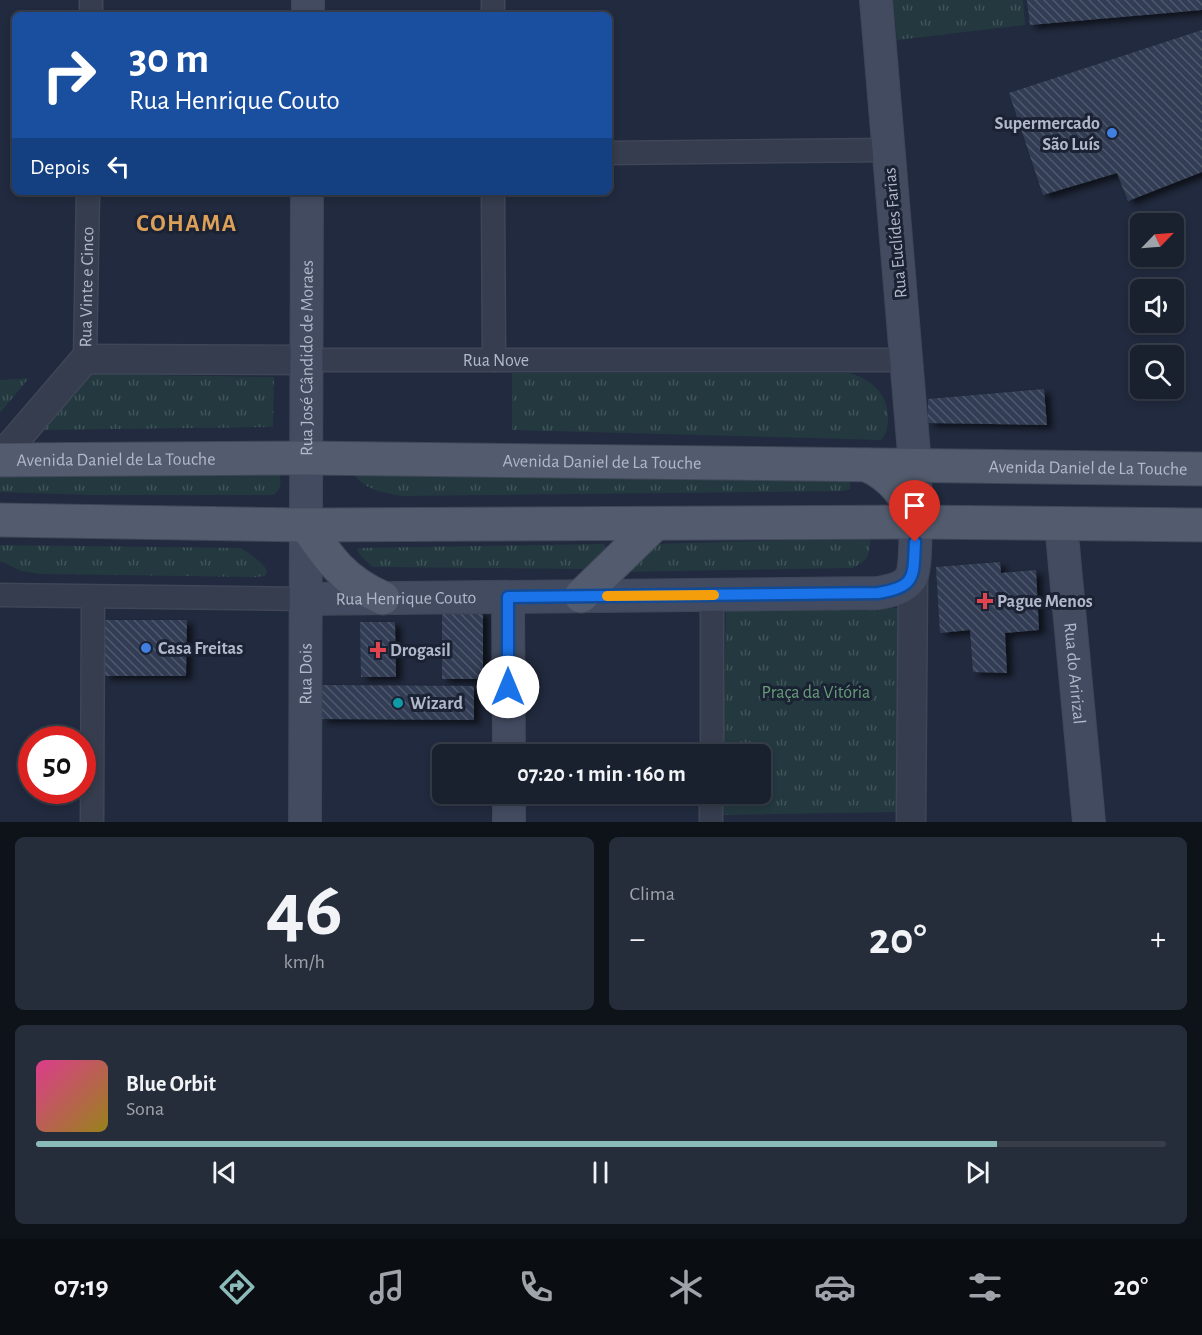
<!DOCTYPE html>
<html lang="pt">
<meta charset="utf-8">
<style>
body{margin:0;font-family:"Alegreya Sans",sans-serif;background:#262d3a;color:#f1f3f6;height:100vh;display:flex;flex-direction:column;font-size:22px;white-space:nowrap}
*{box-sizing:border-box;margin:0}
p{font-size:20px;color:#9fa3aa}
.icon{flex:none;width:33px;height:33px;fill:none;stroke:currentColor;stroke-width:2;stroke-linecap:round;stroke-linejoin:round}
.map{position:relative;height:822px;overflow:hidden}
.details{display:flex;flex-direction:column;gap:15px;padding:15px;background:#0e1219;flex:1}
.details>*{flex:none}
.guide{position:absolute;left:12px;top:12px;width:600px;height:183px;border-radius:9px;box-shadow:0 3px 9px #0003,0 0 0 2px #373e4a;background:#1a4fa0;color:#fff;overflow:hidden}
.needle{width:39px;rotate:65deg}
.controls{position:absolute;left:1130px;top:213px;display:grid;gap:12px}
.controls a{display:grid;place-items:center;width:54px;height:54px;border-radius:9px;background:#19202e;box-shadow:0 3px 9px #0003,0 0 0 2px #373e4a;font-size:30px}
.speed{position:absolute;left:18px;top:726px;display:flex;gap:12px;font-size:30px;font-weight:700;text-align:center}
.speed>*{display:grid;place-content:center;width:78px;height:78px;border-radius:50%;background:#19202e;box-shadow:0 3px 9px #0003,0 0 0 2px #373e4a;line-height:1}
.speed .limit{border:9px solid #d22;background:#fff;color:#111}
.pin{position:absolute;display:grid;place-items:center;width:51px;height:51px;color:#fff;margin:-62px -26px;border-radius:50% 50% 50% 0;rotate:-45deg;box-shadow:0 0 6px #0007}
.pin .icon{rotate:45deg}
.me{position:absolute;width:66px;margin:-33px;rotate:0deg;stroke-linejoin:round;filter:drop-shadow(0 0 4px #0008)}
.turn{display:flex;align-items:center;gap:21px;height:126px;padding:0 18px;font-size:27px}
.turn .icon{width:78px;height:78px;stroke-width:2.5}
.turn b{display:block;font-size:42px;line-height:51px}
.then{display:flex;align-items:center;height:57px;padding:0 18px;background:#0003;gap:12px;font-size:22px}
.big{font-size:45px;font-weight:600;line-height:1.1}
.details .widget{flex:1;display:flex;flex-direction:column;justify-content:center;gap:9px;min-width:0;padding:0 21px;border-radius:9px;background:#262d3a}
.details .dial{align-items:center;gap:0}
.dial b{font-size:78px;line-height:1}
.song{display:flex;align-items:center;gap:18px}
.cover{width:72px;height:72px;border-radius:9px;background:linear-gradient(135deg,hsl(330 70% 55%),hsl(50 70% 35%))}
.played{height:6px;border-radius:3px;background:linear-gradient(90deg,#8bbbb9 85%,#373e4a 85%)}
.keys{display:flex;justify-content:space-around;direction:ltr}
.heat{display:flex;justify-content:space-between;align-items:center;font-size:33px;direction:ltr}
.details .tiles{flex:1;display:grid;gap:15px;grid-template-columns:1fr 1fr}
.widget:last-child{grid-column:span 2}
.trip{position:absolute;left:432px;top:744px;width:339px;height:60px;border-radius:9px;background:#19202e;box-shadow:0 3px 9px #0003,0 0 0 2px #373e4a;font-weight:600;line-height:60px;text-align:center}
.tab-bar{display:flex;height:96px;justify-content:space-around;align-items:center;background:#0a0d12;color:#9fa3aa}
.tab-bar .icon{width:42px;height:42px}
.tab-bar .current{color:#8bbbb9}
.tab-bar b{font-size:27px;color:#f1f3f6}
.map>svg:first-child{display:block}
.grass{fill:url(#grass-tufts)}
.building{fill:url(#building-back-hatch);filter:url(#shadow)}
.lines{fill:none;stroke-linecap:round;stroke-linejoin:round}
.minor-casing{stroke:#3e4657;stroke-width:25}
.tertiary-casing{stroke:#3e4657;stroke-width:31}
.secondary-casing{stroke:#3e4657;stroke-width:34}
.primary-casing{stroke:#3e4657;stroke-width:35}
.minor{stroke:#353d4e;stroke-width:22}
.tertiary{stroke:#353d4e;stroke-width:28}
.secondary{stroke:#434b61;stroke-width:32}
.primary{stroke:#535c6e;stroke-width:33}
.route-casing{stroke:#114b97;stroke-width:15}
.route{stroke:#1a73e8;stroke-width:10}
.slow{stroke:#f59e0b;stroke-width:10}
.shop-dot{fill:#3f7fe0;stroke:#1b2233;stroke-width:2}
.health-dot{fill:#e0444e;stroke:#1b2233;stroke-width:2}
.culture-dot{fill:#0f9aa8;stroke:#1b2233;stroke-width:2}
.labels{text-anchor:middle;stroke-width:6;stroke-linejoin:round;paint-order:stroke}
.poi-label{font-size:18px;font-weight:bold;fill:#b1b8c9;stroke:#1b2233;text-anchor:start}
.street-label{font-size:18px;fill:#b1b8c9;stroke:#1b2233}
.park-label{font-size:18px;fill:#669c78;stroke:#1b2233}
.district-label{font-size:24px;font-weight:bold;letter-spacing:1.5px;fill:#dca059;stroke:#1b2233}
</style>
<div class="map">
<svg width="1202" height="822" viewBox="0 0 1202 822">
<defs>
<pattern id="grass-tufts" width="24" height="20" patternUnits="userSpaceOnUse" patternTransform="scale(1.5)"><rect width="24" height="20" fill="#23393f"/><path d="M3 7l-1-3M5 7V3M7 7l1-3M15 17l-1-3M17 17v-4M19 17l1-3" fill="none" stroke="#415459"/></pattern>
<pattern id="building-back-hatch" width="6" height="6" patternUnits="userSpaceOnUse" patternTransform="scale(1.5)"><rect width="6" height="6" fill="#333e54"/><path d="M-1 5l2 2M0 0l6 6M5-1l2 2" fill="none" stroke="#4e586b"/></pattern>
<filter id="shadow"><feDropShadow dx="6" dy="4" stdDeviation="3" flood-color="#0009"/></filter>
</defs>
<rect width="100%" height="100%" fill="#212a3e"/>
<g class="grass">
<path d="M 893,0 L 1023,0 L 1025,25 L 897,40 Z"/>
<path d="M 512,373 L 849,373 C 870,378 888,394 888,417 C 888,427 887,433 881,440 L 512,430 Z"/>
<path d="M 90,374 L 274,377 L 273,427 L 39,430 Z"/>
<path d="M 29,378 L 0,413 L 0,380 Z"/>
<path d="M 0,472 L 279,473 C 282,481 281,493 272,495 L 90,495 L 0,492 Z"/>
<path d="M 352,472 L 847,480 L 850,483 L 850,489 L 844,491 L 401,496 C 380,492 365,490 352,472 Z"/>
<path d="M 870,538 C 870,556 868,561 852,568 L 619,572 L 651,544 Z"/>
<path d="M 604,544 L 606,547 L 605,550 L 586,569 L 373,567 C 366,561 360,557 357,548 Z"/>
<path d="M 0,545 L 240,548 C 246,550 266,565 267,571 C 267,573 266,574 265,576 L 256,577 L 40,574 L 21,571 L 0,561 Z"/>
<path d="M 726,606 L 899,608 L 902,812 L 722,815 L 722,794 L 760,794 L 760,754 L 723,754 Z"/>
</g>
<g class="building">
<path d="M 1027,0 L 1202,0 L 1202,10 L 1030,25 Z"/>
<path d="M 1202,30 L 1202,172 L 1128,201 L 1117,173 L 1043,195 L 1009,93 Z"/>
<path d="M 1044,389 L 1047,425 L 928,423 L 928,399 Z"/>
<path d="M 1000,562 L 1001,573 L 1036,570 L 1039,630 L 1005,633 L 1007,673 L 973,672 L 970,630 L 940,633 L 936,567 Z"/>
<rect x="442" y="611" width="41" height="68"/>
<path d="M 104,620 L 187,620 L 186,676 L 104,676 Z"/>
<path d="M 360,622 L 395,622 L 396,677 L 361,677 Z"/>
<path d="M 321,685 L 474,686 L 474,720 L 321,719 Z"/>
</g>
<g class="lines">
<defs>
<g id="minor">
<path d="M 493,0 L 493,15"/>
<path d="M 91,15 L 91,0"/>
<path d="M 609,153 L 888,150"/>
<path d="M 493,192 L 494,360"/>
<path id="s1" d="M 85,359 L 88,192"/>
<path id="s2" d="M 307,360 L 906,360"/>
<path d="M 0,595 L 306,599"/>
<path d="M 712,754 L 712,595"/>
<path d="M 92,822 L 93,597"/>
<path d="M 711,822 L 711,794"/>
</g>
<g id="tertiary">
<path d="M 0,458 L 85,359 L 307,360"/>
<path d="M 911,822 L 913,575"/>
</g>
<g id="secondary">
<path d="M 308,15 L 308,0"/>
<path id="s3" d="M 1061,524 L 1089,822"/>
<path d="M 508,597 L 509,754"/>
<path id="s4" d="M 306,599 L 878,593 C 890,591 903,589 911,578 C 918,568 915,483 915,465 L 876,0"/>
<path d="M 509,794 L 509,822"/>
<path id="s5" d="M 305,822 L 307,192"/>
</g>
<g id="primary">
<path id="s6" d="M 0,460 L 307,458 L 1202,469"/>
<path d="M 867,465 C 893,477 907,496 916,522"/>
<path d="M 0,520 L 306,525 L 916,522 L 1202,525"/>
<path d="M 306,525 C 329,559 344,581 383,598"/>
<path d="M 581,596 L 655,524"/>
</g>
</defs>
<use href="#minor" class="minor-casing"/>
<use href="#tertiary" class="tertiary-casing"/>
<use href="#secondary" class="secondary-casing"/>
<use href="#primary" class="primary-casing"/>
<use href="#minor" class="minor"/>
<use href="#tertiary" class="tertiary"/>
<use href="#secondary" class="secondary"/>
<use href="#primary" class="primary"/>
</g>
<g class="lines">
<defs>
<path id="route" d="M 508,687 L 508,597 L 878,593 C 917,587 913,576 915,542"/>
</defs>
<use href="#route" class="route-casing"/>
<use href="#route" class="route"/>
<path class="slow" d="M 607,596 L 714,595"/>
</g>
<g class="shop-dot">
<circle cx="1112" cy="133" r="6"/>
<circle cx="146" cy="648" r="6"/>
</g>
<g class="health-dot">
<path d="M982 592h6v6h6v6h-6v6h-6v-6h-6v-6h6z"/>
<path d="M375 641h6v6h6v6h-6v6h-6v-6h-6v-6h6z"/>
</g>
<circle class="culture-dot" cx="398" cy="703" r="6"/>
<g class="labels">
<g class="poi-label">
<text x="1100" y="129" text-anchor="end">Supermercado<tspan x="1100" dy="21">São Luís</tspan></text>
<text x="997" y="607">Pague Menos</text>
<text x="158" y="654">Casa Freitas</text>
<text x="390" y="656">Drogasil</text>
<text x="410" y="709">Wizard</text>
</g>
<g class="street-label">
<text transform="translate(895 233) rotate(-95)" y="6">Rua Euclídes Farias</text>
<text dy="6" stroke="none"><textPath href="#s1" startOffset="72">Rua Vinte e Cinco</textPath></text>
<text dy="6" stroke="none"><textPath href="#s5" startOffset="464">Rua José Cândido de Moraes</textPath></text>
<text dy="6" stroke="none"><textPath href="#s2" startOffset="189">Rua Nove</textPath></text>
<text dy="6" stroke="none"><textPath href="#s6" startOffset="116">Avenida Daniel de La Touche</textPath></text>
<text dy="6" stroke="none"><textPath href="#s6" startOffset="602">Avenida Daniel de La Touche</textPath></text>
<text dy="6" stroke="none"><textPath href="#s6" startOffset="1088">Avenida Daniel de La Touche</textPath></text>
<text dy="6" stroke="none"><textPath href="#s4" startOffset="100">Rua Henrique Couto</textPath></text>
<text dy="6" stroke="none"><textPath href="#s5" startOffset="148">Rua Dois</textPath></text>
<text dy="6" stroke="none"><textPath href="#s3" startOffset="150">Rua do Aririzal</textPath></text>
</g>
<g class="park-label">
<text x="816" y="698">Praça da Vitória</text>
</g>
<g class="district-label">
<text x="187" y="231">COHAMA</text>
</g>
</g>
</svg>
<div class="controls">
<a><svg class="needle" viewBox="-14 -14 28 28"><path d="M0-13l5 13h-10z" fill="#e53935"/><path d="M0 13l5-13h-10z" fill="#9fa3aa"/></svg></a>
<a><svg class="icon" aria-label="sound" viewBox="0 0 24 24"><path d="M4 9h4l5-4v14l-5-4H4zM17 9q2 3 0 6"/></svg></a>
<a><svg class="icon" aria-label="search" viewBox="0 0 24 24"><circle cx="10" cy="10" r="6"/><path d="M15 15l6 6"/></svg></a>
</div>
<div class="speed"><div class="limit">50</div></div>
<div class="pin" style="left:915px;top:542px;background:#d93025"><svg class="icon" aria-label="arrive" viewBox="0 0 24 24"><path d="M6 21V4h12l-3 4 3 4H6"/></svg></div>
<svg class="me" style="left:508px;top:687px" viewBox="-20 -20 40 40"><circle r="19" fill="#fff"/><path d="M0-13L10 11 0 6-10 11z" fill="#1a73e8"/></svg>
<div class="trip">07:20 · 1 min · 160 m</div>
<div class="guide">
<div class="turn"><svg class="icon" aria-label="right" viewBox="0 0 24 24"><path d="M7 20v-9h11M14 6l5 5-5 5"/></svg><div><b>30 m</b>Rua Henrique Couto</div></div>
<div class="then">Depois<svg class="icon" aria-label="left" viewBox="0 0 24 24"><path d="M17 20v-9H6M10 6l-5 5 5 5"/></svg></div>
</div>
</div>
<section class="details">
<div class="tiles">
<div class="widget dial"><b>46</b><p>km/h</p></div>
<div class="widget"><p>Clima</p>
<div class="heat"><a>−</a><b class="big">20°</b><a>+</a></div>
</div>
<div class="widget">
<div class="song"><i class="cover"></i><div><b>Blue Orbit</b><p>Sona</p></div></div>
<div class="played"></div>
<div class="keys"><svg class="icon" aria-label="previous" viewBox="0 0 24 24"><path d="M18 5L8 12l10 7zM5 5v14"/></svg><svg class="icon" aria-label="pause" viewBox="0 0 24 24"><path d="M8 5v14M16 5v14"/></svg><svg class="icon" aria-label="next" viewBox="0 0 24 24"><path d="M6 5l10 7-10 7zM19 5v14"/></svg></div>
</div>
</div>
</section>
<nav class="tab-bar">
<b>07:19</b>
<svg class="icon current" aria-label="directions" viewBox="0 0 24 24"><path d="M12 3l9 9-9 9-9-9zM9 14v-3h6M13 9l2 2-2 2"/></svg>
<svg class="icon" aria-label="music" viewBox="0 0 24 24"><path d="M9 18V5l10-2v13"/><circle cx="6" cy="18" r="3"/><circle cx="16" cy="16" r="3"/></svg>
<svg class="icon" aria-label="phone" viewBox="0 0 24 24"><path d="M5 4h4l2 5-3 2q2 4 5 5l2-3 5 2v4C11 20 4 13 5 4z"/></svg>
<svg class="icon" aria-label="climate" viewBox="0 0 24 24"><path d="M12 3v18M4 7l16 10M4 17L20 7"/></svg>
<svg class="icon" aria-label="car" viewBox="0 0 24 24"><path d="M5 17H2v-5l4-1 3-4h7l3 4 3 1v5h-3M9 17h6M6 11h13"/><circle cx="7" cy="17" r="2"/><circle cx="17" cy="17" r="2"/></svg>
<svg class="icon" aria-label="filters" viewBox="0 0 24 24"><path d="M4 7h16M4 17h16"/><circle cx="9" cy="7" r="2"/><circle cx="15" cy="17" r="2"/></svg>
<b>20°</b>
</nav>
